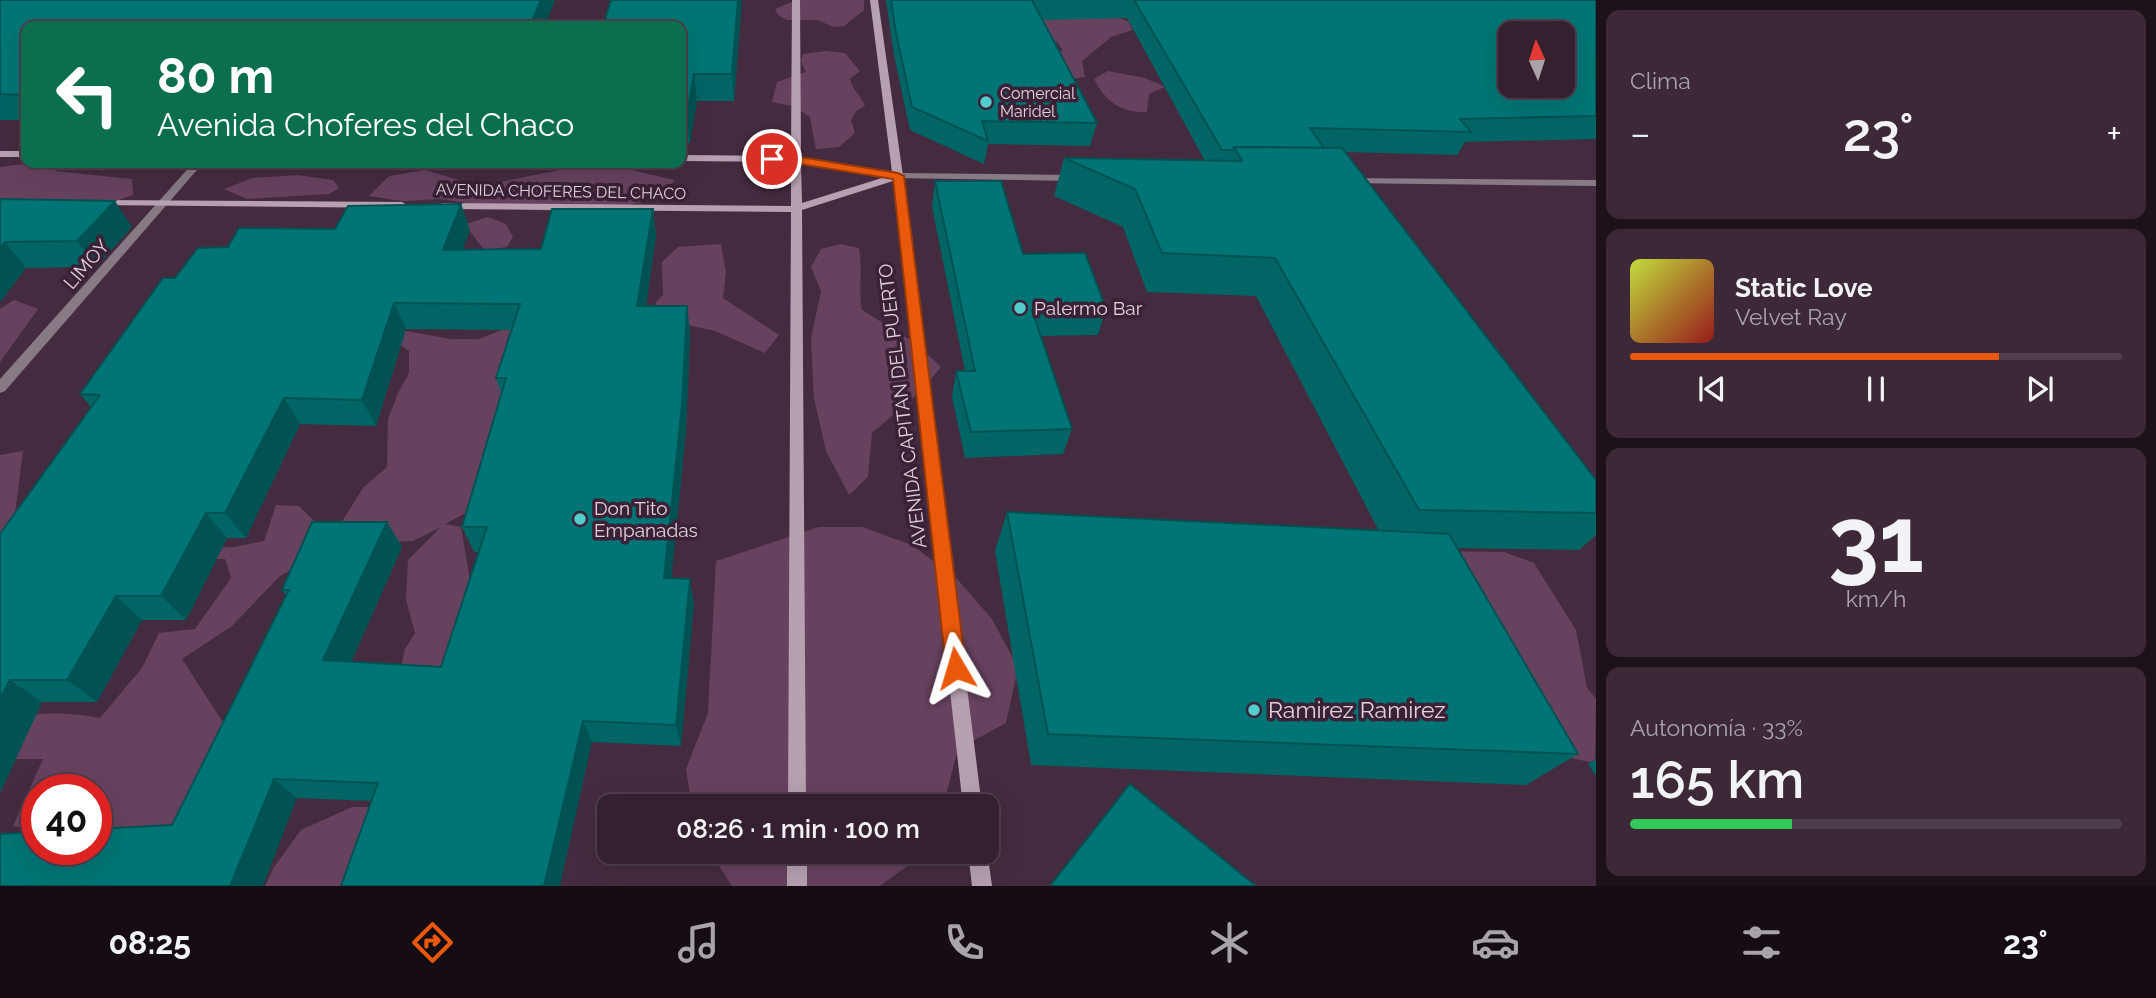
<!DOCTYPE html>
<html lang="es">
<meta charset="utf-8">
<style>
body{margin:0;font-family:Raleway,sans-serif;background:#3c2837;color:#f1f3f6;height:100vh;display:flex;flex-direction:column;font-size:26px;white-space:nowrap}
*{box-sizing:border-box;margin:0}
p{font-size:23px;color:#a9a3aa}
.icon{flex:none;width:38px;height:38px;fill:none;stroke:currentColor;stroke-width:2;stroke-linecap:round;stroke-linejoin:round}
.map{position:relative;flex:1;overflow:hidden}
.panel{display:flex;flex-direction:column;gap:10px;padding:10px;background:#1d121a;width:560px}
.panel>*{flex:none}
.top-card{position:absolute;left:21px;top:21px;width:665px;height:147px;border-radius:14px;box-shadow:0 7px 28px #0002,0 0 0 2px #4e3e4b;background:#0b6e4f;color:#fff;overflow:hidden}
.needle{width:46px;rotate:357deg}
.tools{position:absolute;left:1498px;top:21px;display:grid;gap:14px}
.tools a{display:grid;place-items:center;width:77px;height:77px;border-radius:14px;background:#34202f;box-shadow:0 7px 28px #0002,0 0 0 2px #4e3e4b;font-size:35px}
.speed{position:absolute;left:21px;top:774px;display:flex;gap:14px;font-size:35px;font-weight:700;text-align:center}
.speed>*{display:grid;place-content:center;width:91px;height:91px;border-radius:50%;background:#34202f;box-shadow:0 7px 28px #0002,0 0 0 2px #4e3e4b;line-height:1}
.speed .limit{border:10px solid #d22;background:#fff;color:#111}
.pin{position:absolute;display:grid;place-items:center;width:60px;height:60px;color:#fff;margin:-30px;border:4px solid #fff;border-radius:50%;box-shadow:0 2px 7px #0007}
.me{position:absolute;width:77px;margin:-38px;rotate:353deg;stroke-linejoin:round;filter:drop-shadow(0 0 5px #0008)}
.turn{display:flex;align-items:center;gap:24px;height:147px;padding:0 21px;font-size:32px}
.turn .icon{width:91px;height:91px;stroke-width:2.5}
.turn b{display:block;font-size:49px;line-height:60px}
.big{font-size:52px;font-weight:600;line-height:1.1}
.panel .card{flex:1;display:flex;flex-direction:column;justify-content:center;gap:10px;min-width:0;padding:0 24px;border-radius:14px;background:#3c2837}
.panel .dial{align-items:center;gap:0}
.dial b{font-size:91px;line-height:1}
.song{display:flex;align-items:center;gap:21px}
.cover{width:84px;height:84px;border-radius:10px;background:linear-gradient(135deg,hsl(70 70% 55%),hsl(0 70% 35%))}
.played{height:7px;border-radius:4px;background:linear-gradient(90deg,#ea580c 75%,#4e3e4b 75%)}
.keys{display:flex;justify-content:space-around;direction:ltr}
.heat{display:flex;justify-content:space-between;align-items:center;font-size:38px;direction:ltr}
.charge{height:10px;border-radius:5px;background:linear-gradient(90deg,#34c759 33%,#4e3e4b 0)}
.trip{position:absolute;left:597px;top:794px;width:402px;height:70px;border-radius:14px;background:#34202f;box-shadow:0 7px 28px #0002,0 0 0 2px #4e3e4b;font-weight:600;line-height:70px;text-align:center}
.tabs{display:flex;height:112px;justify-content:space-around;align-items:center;background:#150d13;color:#a9a3aa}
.tabs .icon{width:49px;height:49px}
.tabs .on{color:#ea580c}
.tabs b{font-size:32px;color:#f1f3f6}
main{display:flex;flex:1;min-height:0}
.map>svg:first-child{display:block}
.green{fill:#67425f}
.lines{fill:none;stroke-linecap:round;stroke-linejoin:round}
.street{fill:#887a84;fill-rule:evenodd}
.secondary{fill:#b7a1b1;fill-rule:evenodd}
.wall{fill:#016565}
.shaded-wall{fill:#015252}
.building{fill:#017575;stroke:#015252;stroke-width:2;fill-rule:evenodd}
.route{fill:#ea580c;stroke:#983908;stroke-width:2}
.poi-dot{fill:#52cdcc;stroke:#3a2135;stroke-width:2.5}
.labels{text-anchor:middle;stroke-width:7;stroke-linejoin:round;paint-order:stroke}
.far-poi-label{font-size:16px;fill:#e2d1dd;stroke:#3a2135;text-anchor:start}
.far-street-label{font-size:16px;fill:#e2d1dd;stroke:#3a2135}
.street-label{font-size:19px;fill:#e2d1dd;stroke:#3a2135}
.poi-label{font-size:19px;fill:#e2d1dd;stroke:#3a2135;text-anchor:start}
.near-poi-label{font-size:23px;fill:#e2d1dd;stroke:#3a2135;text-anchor:start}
</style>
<main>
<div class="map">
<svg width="1596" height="886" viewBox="0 0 1596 886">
<rect width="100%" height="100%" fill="#452b3f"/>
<g class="green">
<path d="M 796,0 L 864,0 L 864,10 L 844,26 L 833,27 L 818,20 L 787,20 L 778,15 L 775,9 Z"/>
<path d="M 1108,13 L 1129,22 L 1132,30 L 1111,37 L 1082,61 L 1085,77 L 1069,79 L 1048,54 L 1063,51 L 1058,43 L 1019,31 L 1011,16 Z"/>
<path d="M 825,51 L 845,53 L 860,71 L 850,79 C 852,90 861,95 865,106 L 856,111 L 851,120 L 855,133 L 839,147 L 816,149 L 810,117 L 795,107 L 772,102 L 777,82 L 806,72 L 801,61 L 803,54 Z"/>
<path d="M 1108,71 L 1145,78 L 1165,87 L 1149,94 L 1147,112 C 1121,113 1106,102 1094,79 Z"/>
<path d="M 31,163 L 65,163 L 55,171 L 132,179 L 133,195 L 101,206 L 0,203 L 0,167 Z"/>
<path d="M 581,166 L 614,166 L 675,180 L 658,198 L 621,207 L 584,212 L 510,209 L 440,199 L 402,201 L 369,196 L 389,176 L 425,170 L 479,186 Z"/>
<path d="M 298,175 L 333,180 L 339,188 L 329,194 L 247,199 L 224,189 L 252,178 Z"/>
<path d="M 488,217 L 506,224 L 513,237 L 507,247 L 485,250 C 476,242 474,233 463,225 Z"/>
<path d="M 721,244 L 726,272 L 723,298 L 779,335 L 765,353 L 715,331 L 652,317 L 656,302 L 663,295 L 662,262 L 678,247 Z"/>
<path d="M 840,244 L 859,248 C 863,270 858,289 862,310 L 917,344 L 941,367 L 922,390 L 872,433 L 868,477 L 849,495 L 826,451 L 814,398 L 811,339 L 821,291 L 811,267 L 821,249 Z"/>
<path d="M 14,300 L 38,309 L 0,362 L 0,309 Z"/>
<path d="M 541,315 L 500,406 L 468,512 L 445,524 L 461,527 L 472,593 L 442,677 L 394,697 L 405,649 L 415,633 L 406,600 L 408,560 L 441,527 L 413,541 L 382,542 L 338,528 L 363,488 L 387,467 L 388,419 L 398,393 L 409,373 L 409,351 L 387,336 L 347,321 L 451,339 L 479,339 Z"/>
<path d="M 23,451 L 15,514 L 0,554 L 0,455 Z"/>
<path d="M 276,505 L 299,506 L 321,528 L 317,556 L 280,576 L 232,626 L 182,659 L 239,747 L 190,830 L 96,840 L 96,789 L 37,789 L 37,830 L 13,826 L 43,759 L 0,759 L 0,722 C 32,711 67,712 100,718 L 142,668 L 159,633 L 195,629 L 231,578 L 225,559 L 190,560 L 203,548 L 235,547 L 264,541 Z"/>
<path d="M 819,527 L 862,527 L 912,545 L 957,579 L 992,619 L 1018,668 L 1006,723 L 958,749 L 943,807 L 692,807 L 686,769 L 708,713 L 716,561 Z"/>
<path d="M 1416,551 L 1504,552 L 1534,563 L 1576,630 L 1587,688 L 1596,699 L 1595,763 L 1551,754 Z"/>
<path d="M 352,807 L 381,807 L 359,886 L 265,886 L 274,867 L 301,830 Z"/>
<path d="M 710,852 L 917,852 L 910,864 L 880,886 L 732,886 Z"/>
</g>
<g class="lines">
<g class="street">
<path d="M 193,163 L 203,163 L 5,391 L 0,393 L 0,379 Z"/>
<path d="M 898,173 L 1075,175 L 1080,178 L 1075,181 L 894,178 L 893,176 Z"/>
<path d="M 1348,178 L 1596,180 L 1596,186 L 1344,183 L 1344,179 Z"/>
</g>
<g class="secondary">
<path d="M 792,0 L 800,0 L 801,157 L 892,172 L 870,0 L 878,0 L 903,176 L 982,807 L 963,807 L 893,181 L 802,210 L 806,807 L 788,807 L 791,212 L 443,209 L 438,206 L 443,203 L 791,206 L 791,162 L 681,161 L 681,155 L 791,156 ZM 801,163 L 885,177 L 802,203 Z"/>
<rect x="0" y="151" width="26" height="6"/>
<path d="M 100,200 L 402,202 L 407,205 L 402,208 L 96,205 L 96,201 Z"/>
<path d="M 987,850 L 992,886 L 972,886 L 968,852 L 987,852 Z"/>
<rect x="787" y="852" width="20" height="34"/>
</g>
</g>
<g class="wall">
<path d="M 0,0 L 555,0 L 545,26 L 26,26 L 26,120 L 0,120 Z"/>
<path d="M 611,0 L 742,0 L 734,101 L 697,101 L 690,143 L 681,143 L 681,26 Z"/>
<path d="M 886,0 L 1596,0 L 1596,139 L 1465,142 L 1457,155 L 1345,152 L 1596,480 L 1596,535 L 1579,550 L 1456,548 L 1578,754 L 1526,785 L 1031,765 L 995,551 L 1007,512 L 1379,531 L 1256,296 L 1147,292 L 1123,227 L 1054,196 L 1064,158 L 1205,161 L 1127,18 L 1042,20 L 1097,123 L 1090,146 L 988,144 L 984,164 L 910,130 L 894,55 Z"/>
<path d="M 935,181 L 1023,254 L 1106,309 L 1098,335 L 1041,336 L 1072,429 L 1063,454 L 965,458 L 952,397 L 956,371 L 965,371 L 932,207 Z"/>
<path d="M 0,199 L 132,227 L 96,267 L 26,268 L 0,302 Z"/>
<path d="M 461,204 L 470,230 L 462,250 L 541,249 L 653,209 L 656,235 L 646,306 L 687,306 L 690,333 L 686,431 L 671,578 L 694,603 L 681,746 L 592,742 L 372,801 L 297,798 L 172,825 L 286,595 L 282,590 L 387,522 L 402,547 L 351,662 L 441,667 L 479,552 L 474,552 L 462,527 L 501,393 L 496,378 L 511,330 L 406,329 L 376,426 L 300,424 L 246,538 L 227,538 L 186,620 L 142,620 L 97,702 L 42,702 L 0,793 L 0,534 L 91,407 L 80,394 L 175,278 L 228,247 L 335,229 Z"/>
<path d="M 1596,759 L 1596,776 L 1588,764 Z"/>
</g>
<g class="shaded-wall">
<path d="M 541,0 L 555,0 L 545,26 L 530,26 Z"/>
<path d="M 738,0 L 742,0 L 734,101 L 732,74 Z"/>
<path d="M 694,74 L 697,101 L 690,143 L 687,115 Z"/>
<path d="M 115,201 L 132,227 L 96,267 L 77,241 Z"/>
<path d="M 461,204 L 470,230 L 453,277 L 443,250 Z"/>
<path d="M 653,209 L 656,235 L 642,332 L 637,306 Z"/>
<path d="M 5,242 L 26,268 L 0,302 L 0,248 Z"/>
<path d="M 394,303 L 406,329 L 376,426 L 362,400 Z"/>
<path d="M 687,306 L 690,333 L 686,431 L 669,603 L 664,578 Z"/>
<path d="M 284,398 L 300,424 L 246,538 L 225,513 Z"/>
<path d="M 206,513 L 227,538 L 186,620 L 161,596 Z"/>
<path d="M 387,522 L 402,547 L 342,683 L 323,660 Z"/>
<path d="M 690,579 L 694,603 L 681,746 L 676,725 Z"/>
<path d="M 116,596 L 142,620 L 97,702 L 67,680 Z"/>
<path d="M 10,680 L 42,702 L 0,793 L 0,699 Z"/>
<path d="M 583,721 L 592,742 L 560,886 L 544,886 Z"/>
<path d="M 274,779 L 297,798 L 263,886 L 230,886 Z"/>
</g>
<g class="building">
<path d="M 0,0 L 541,0 L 530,26 L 26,26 L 26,95 L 0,94 Z"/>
<path d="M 611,0 L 738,0 L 732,74 L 694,74 L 687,115 L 681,115 L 681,26 L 603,26 Z"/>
<path d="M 891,0 L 1032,0 L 1097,123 L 982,121 L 988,141 L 912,107 L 896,33 Z"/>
<path d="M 1134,0 L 1596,0 L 1596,116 L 1460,119 L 1471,132 L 1310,128 L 1324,148 L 1234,147 L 1232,150 L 1222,150 ZM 1510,33 L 1563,33 L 1563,86 L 1510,86 Z"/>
<path d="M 1234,147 L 1342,148 L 1596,480 L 1596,513 L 1419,510 L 1275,258 L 1162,253 L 1135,189 L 1064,158 L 1242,161 Z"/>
<path d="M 935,181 L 1001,181 L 1023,254 L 1085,253 L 1106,309 L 1032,310 L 1072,429 L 971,432 L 956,371 L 975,371 Z"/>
<path d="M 0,199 L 115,201 L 77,241 L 5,242 L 0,248 Z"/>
<path d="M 461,204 L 443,250 L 541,249 L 552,209 L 653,209 L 637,306 L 687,306 L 682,405 L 664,578 L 690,579 L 676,725 L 583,721 L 544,886 L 341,886 L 378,783 L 274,779 L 230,886 L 0,886 L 0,834 L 37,832 L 37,849 L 96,849 L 96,829 L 172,825 L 289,590 L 282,590 L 312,522 L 387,522 L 323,660 L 441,667 L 487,527 L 462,527 L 506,378 L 496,378 L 520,304 L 394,303 L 362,400 L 284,398 L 225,513 L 206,513 L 161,596 L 116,596 L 67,680 L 10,680 L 0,699 L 0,534 L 100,395 L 80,394 L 163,278 L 175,278 L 198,248 L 228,247 L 239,228 L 335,229 L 348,206 Z"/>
<path d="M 1007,512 L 1449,534 L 1578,754 L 1048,734 Z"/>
<path d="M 1130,784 L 1256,886 L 1050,886 Z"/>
</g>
<path class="route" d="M 794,156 L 898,173 L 904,176 L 966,668 L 963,674 L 956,677 L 949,674 L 946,668 L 893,179 L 794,163 L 772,163 L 766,159 L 772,156 Z"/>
<g class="poi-dot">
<circle cx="986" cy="102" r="7"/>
<circle cx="1020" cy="308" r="7"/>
<circle cx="580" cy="519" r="7"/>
<circle cx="1254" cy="710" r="7"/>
</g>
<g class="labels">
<g class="far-poi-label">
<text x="1000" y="99">Comercial<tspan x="1000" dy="18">Maridel</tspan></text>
</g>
<g class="far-street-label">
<text transform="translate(561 191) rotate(1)" y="6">AVENIDA CHOFERES DEL CHACO</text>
</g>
<g class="street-label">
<text transform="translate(86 264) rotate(-49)" y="7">LIMOY</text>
<text transform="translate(902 406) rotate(-97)" y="7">AVENIDA CAPITAN DEL PUERTO</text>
</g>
<g class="poi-label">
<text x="1034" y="315">Palermo Bar</text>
<text x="594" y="515">Don Tito<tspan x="594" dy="22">Empanadas</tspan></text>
</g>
<g class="near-poi-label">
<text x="1268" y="718">Ramirez Ramirez</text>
</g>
</g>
</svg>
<div class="tools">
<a><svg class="needle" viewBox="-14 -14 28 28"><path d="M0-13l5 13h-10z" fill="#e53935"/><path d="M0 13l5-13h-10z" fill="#a9a3aa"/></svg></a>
</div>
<div class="speed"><div class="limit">40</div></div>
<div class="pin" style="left:772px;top:159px;background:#d93025"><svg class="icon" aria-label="arrive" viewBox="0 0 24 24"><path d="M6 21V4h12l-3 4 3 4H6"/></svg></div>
<svg class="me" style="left:956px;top:668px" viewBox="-20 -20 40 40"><path d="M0-17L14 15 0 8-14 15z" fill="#ea580c" stroke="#fff" stroke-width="4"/></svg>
<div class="trip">08:26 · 1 min · 100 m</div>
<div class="top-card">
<div class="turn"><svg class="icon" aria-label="left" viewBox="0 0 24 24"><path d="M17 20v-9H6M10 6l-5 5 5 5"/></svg><div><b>80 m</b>Avenida Choferes del Chaco</div></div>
</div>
</div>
<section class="panel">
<div class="card"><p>Clima</p>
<div class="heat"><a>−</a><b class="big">23°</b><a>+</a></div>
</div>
<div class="card">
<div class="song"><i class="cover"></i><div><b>Static Love</b><p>Velvet Ray</p></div></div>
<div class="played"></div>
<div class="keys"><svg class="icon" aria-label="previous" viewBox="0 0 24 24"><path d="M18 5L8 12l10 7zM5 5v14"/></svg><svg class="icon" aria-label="pause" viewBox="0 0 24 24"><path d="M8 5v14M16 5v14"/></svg><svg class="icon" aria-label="next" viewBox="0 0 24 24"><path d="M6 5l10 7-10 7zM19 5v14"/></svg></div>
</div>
<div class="card dial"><b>31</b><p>km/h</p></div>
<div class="card"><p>Autonomía · 33%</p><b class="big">165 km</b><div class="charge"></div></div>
</section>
</main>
<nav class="tabs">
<b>08:25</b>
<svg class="icon on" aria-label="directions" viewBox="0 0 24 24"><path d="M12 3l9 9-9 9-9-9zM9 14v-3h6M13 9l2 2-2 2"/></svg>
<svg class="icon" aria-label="music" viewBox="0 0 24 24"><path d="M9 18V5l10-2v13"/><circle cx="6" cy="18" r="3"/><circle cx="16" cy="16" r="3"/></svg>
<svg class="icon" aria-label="phone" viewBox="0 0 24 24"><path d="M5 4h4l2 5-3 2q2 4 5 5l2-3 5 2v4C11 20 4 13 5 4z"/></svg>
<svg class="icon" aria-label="climate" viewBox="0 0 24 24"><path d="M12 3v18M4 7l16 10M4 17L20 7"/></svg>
<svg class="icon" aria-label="car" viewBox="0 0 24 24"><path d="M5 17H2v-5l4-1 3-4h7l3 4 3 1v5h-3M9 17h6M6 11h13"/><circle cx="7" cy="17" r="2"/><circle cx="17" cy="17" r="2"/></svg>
<svg class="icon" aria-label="filters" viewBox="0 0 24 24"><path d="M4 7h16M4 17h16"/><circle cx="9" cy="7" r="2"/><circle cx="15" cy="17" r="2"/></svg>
<b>23°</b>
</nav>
